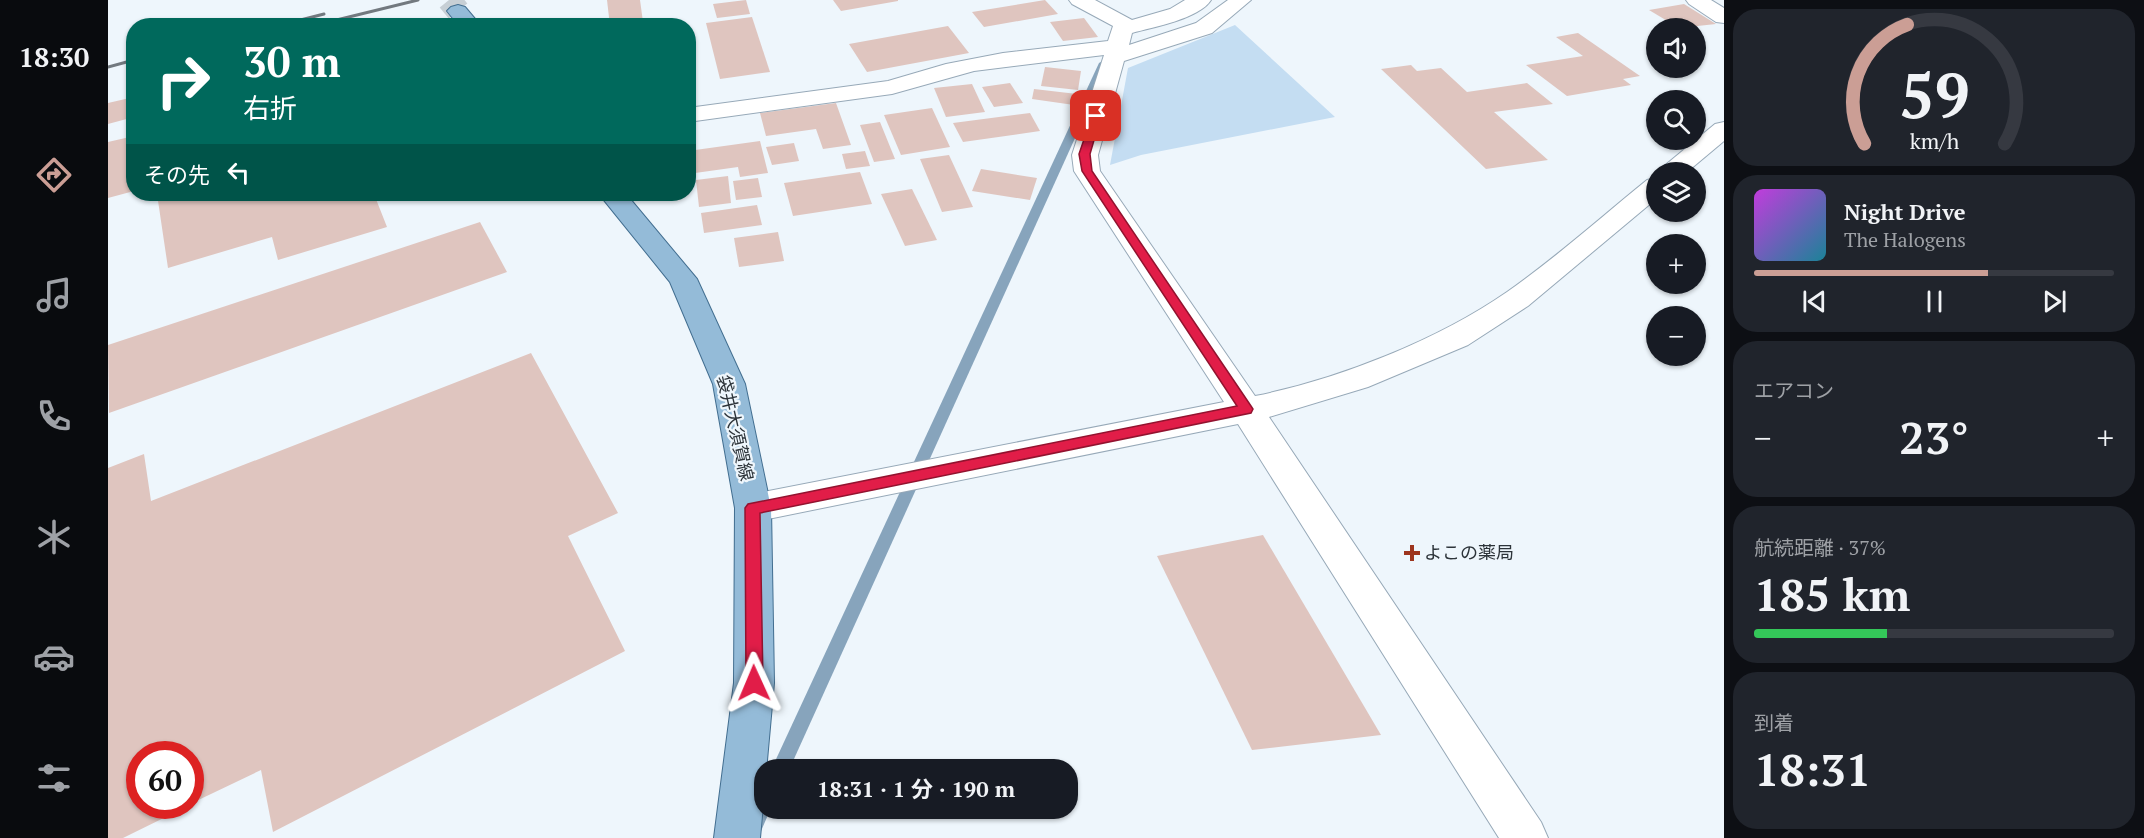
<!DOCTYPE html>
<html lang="ja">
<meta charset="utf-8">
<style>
body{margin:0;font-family:"PT Serif","Noto Sans JP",serif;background:#20242c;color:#f1f3f6;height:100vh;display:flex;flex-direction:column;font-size:22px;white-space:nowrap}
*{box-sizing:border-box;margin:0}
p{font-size:20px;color:#9ea1a6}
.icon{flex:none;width:33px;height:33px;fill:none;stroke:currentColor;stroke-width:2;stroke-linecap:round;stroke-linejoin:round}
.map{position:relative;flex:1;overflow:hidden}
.drawer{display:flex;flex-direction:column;gap:9px;padding:9px;background:#0d0f14;width:420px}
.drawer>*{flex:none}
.hud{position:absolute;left:18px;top:18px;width:570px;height:183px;border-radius:24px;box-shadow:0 2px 4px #0004;background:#00695c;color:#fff;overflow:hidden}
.tools{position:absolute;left:1538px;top:18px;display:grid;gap:12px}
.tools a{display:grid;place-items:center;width:60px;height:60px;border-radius:50%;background:#171b24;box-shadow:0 2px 4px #0004;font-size:30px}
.speed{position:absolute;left:18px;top:741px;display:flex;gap:12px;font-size:30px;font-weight:700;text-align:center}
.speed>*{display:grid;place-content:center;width:78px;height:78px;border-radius:50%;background:#171b24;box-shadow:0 2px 4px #0004;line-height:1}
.speed .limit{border:9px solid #d22;background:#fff;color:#111}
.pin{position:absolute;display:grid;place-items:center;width:51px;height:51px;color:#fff;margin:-26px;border-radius:12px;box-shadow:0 3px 9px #0006}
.me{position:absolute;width:66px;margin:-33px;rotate:359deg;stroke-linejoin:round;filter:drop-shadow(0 0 4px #0008)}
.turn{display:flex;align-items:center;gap:21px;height:126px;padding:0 18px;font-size:27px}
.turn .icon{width:78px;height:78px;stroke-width:2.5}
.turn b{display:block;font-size:42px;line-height:51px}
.then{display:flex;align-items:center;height:57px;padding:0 18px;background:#0003;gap:12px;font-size:22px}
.big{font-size:45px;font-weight:700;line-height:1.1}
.drawer .card{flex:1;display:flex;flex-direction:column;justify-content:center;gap:9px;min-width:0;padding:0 21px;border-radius:24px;background:#20242c}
.drawer .dial{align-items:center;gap:0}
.dial svg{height:156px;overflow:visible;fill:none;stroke:#363941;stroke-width:7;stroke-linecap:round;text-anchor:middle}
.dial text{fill:#f1f3f6;stroke:none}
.song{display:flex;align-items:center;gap:18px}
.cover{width:72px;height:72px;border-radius:9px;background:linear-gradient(135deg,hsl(290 70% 55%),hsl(190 70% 35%))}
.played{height:6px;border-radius:3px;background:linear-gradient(90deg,#cb9e95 65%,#363941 65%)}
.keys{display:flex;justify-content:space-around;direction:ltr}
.heat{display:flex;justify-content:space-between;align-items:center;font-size:33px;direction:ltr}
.charge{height:9px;border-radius:4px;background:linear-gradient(90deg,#34c759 37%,#363941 0)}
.trip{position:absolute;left:646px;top:759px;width:324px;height:60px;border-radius:24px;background:#171b24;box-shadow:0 2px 4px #0004;font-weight:700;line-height:60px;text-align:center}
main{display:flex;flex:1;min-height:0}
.dock{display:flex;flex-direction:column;width:108px;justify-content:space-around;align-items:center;background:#090b0e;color:#9ea1a6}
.dock .icon{width:42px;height:42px}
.dock .current{color:#cb9e95}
.dock b{font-size:27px;color:#f1f3f6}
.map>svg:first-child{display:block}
.green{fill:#c4ddf2}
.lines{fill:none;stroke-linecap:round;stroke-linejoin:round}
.stream{fill:#87a4bc;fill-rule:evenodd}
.building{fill:#dfc5bf}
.major-tunnel{stroke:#c7cfd5;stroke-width:24;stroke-dasharray:24 12;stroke-linecap:butt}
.minor-casing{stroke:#97a9b8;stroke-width:2}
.major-casing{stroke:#426e90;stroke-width:2}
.minor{fill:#fff;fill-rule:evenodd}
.major{fill:#94bbd8;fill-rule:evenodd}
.rail{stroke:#72797f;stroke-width:3}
.route{fill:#e11d48;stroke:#92132f;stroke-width:1.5}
.poi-dot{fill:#9d351e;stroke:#eef6fc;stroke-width:2}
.labels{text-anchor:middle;stroke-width:4.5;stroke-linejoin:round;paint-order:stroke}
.street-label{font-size:18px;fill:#2d343a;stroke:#eef6fc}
.poi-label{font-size:18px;fill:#2d343a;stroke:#eef6fc;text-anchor:start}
</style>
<main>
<nav class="dock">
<b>18:30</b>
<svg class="icon current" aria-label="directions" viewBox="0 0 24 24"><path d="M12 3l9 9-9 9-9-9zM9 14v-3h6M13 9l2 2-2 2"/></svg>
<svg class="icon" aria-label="music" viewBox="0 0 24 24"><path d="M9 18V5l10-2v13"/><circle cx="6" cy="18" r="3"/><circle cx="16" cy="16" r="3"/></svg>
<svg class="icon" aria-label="phone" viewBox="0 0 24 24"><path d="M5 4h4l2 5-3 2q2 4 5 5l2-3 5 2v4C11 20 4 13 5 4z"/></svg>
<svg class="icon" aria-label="climate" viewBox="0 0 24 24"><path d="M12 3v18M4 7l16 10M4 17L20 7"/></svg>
<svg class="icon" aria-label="car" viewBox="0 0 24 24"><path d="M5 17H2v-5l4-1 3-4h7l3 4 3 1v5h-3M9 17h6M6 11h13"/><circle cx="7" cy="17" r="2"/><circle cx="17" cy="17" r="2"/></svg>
<svg class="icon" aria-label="filters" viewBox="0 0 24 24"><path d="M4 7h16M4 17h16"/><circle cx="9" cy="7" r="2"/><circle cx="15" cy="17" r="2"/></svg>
</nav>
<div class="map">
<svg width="1616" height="838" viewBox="0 0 1616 838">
<rect width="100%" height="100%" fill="#eef6fc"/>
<path class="green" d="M 1127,25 L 1227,117 L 1033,155 L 1002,165 L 1020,68 Z"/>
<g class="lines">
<g class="stream">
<path d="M 996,60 L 1001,63 L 681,770 L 663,770 L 991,63 Z"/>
<path d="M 657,792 L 657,808 L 663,808 L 650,838 L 631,838 L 651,795 Z"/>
</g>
</g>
<g class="building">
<path d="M 499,0 L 532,0 L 535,22 L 502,26 Z"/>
<path d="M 638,0 L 642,14 L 609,18 L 605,4 Z"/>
<path d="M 725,0 L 790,0 L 790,1 L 733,11 Z"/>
<path d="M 937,0 L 950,14 L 876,27 L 864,12 Z"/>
<path d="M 1576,4 L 1608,24 L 1571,28 L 1541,10 Z"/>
<path d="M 644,17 L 662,72 L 612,79 L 598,23 Z"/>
<path d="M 976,18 L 990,37 L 955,41 L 942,22 Z"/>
<path d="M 840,26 L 861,53 L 759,72 L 741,44 Z"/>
<path d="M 1470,33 L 1532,76 L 1515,79 L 1523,85 L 1459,96 L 1418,65 L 1475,56 L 1448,37 Z"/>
<path d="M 1303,65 L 1309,71 L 1333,68 L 1359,92 L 1419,83 L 1445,104 L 1386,112 L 1440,160 L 1378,169 L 1273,69 Z"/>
<path d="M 937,67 L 973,71 L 970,90 L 933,86 Z"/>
<path d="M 902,83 L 915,103 L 886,107 L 874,87 Z"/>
<path d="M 864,84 L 877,112 L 838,117 L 826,88 Z"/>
<path d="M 926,89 L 969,94 L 966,105 L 924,99 Z"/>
<path d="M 26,97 L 26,117 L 0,124 L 0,103 Z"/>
<path d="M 728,103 L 743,145 L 715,149 L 708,129 L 658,136 L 652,113 Z"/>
<path d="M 824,108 L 842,147 L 793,155 L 776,115 Z"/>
<path d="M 922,113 L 932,131 L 855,142 L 845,123 Z"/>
<path d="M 772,122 L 787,159 L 766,162 L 752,125 Z"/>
<path d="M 26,136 L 26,191 L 0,198 L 0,142 Z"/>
<path d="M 652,141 L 660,173 L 632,177 L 630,167 L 580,174 L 580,151 Z"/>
<path d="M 686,143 L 691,161 L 664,165 L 658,147 Z"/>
<path d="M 757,151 L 762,166 L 738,169 L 734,154 Z"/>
<path d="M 841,155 L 865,207 L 834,212 L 812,159 Z"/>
<path d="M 873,169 L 929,178 L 922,200 L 864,191 Z"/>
<path d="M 752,172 L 764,204 L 685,216 L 676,183 Z"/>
<path d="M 620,176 L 623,203 L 591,207 L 588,180 Z"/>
<path d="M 650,178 L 654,197 L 628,200 L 625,181 Z"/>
<path d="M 804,189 L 829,240 L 797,246 L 773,194 Z"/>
<path d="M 49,194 L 266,194 L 279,227 L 170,260 L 164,237 L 60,268 Z"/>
<path d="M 649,205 L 654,225 L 596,233 L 593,213 Z"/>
<path d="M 372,222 L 399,272 L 1,413 L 0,345 Z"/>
<path d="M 670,232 L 676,261 L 631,267 L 626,238 Z"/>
<path d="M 423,353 L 510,513 L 460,536 L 517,651 L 165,832 L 153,770 L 82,804 L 82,754 L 32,754 L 32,806 L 80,806 L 15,838 L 0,838 L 0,468 L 36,454 L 43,501 Z"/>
<path d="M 1155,535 L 1273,735 L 1144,750 L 1049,556 Z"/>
</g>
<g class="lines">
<path class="major-tunnel" d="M 341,0 L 350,11"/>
<defs>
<g id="minor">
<path d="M 961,0 L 987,0 L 1024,20 L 1062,9 L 1077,0 L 1103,0 C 1091,19 1045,27 1024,33 L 1021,45 L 1088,23 L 1120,0 L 1143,0 L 1104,33 L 1016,61 L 990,155 L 992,171 L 1147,396 C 1229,380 1330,340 1399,292 C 1448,258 1493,217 1539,180 L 1548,178 L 1548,199 L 1420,306 L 1360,345 L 1260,387 L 1161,417 L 1433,822 L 1440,838 L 1391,838 L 1130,424 L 645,522 L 632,518 L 627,508 L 632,498 L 645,494 L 1116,402 L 966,171 L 964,155 L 996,55 L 866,71 L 784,94 L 580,122 L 580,108 L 780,81 L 838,64 L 895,53 L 1000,41 L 1005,26 L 964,4 Z"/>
<path d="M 1578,0 L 1603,0 L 1616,8 L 1616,23 L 1608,22 L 1581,4 Z"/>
<path d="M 1616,122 L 1616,141 L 1579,172 L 1551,172 L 1555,167 L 1607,124 Z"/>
</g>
<g id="major">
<path d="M 350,5 L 357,7 L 373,26 L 351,26 L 339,11 L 343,7 Z"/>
<path d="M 491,194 L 518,194 L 589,279 L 637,384 L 663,508 L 666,683 L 652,838 L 606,838 L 626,683 L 627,508 L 605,384 L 562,282 Z"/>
</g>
</defs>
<use href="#minor" class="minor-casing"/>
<use href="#major" class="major-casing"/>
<use href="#minor" class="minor"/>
<use href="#major" class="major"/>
<g class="rail">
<path d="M 169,26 L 216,14"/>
<path d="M 204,26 L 310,0"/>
<path d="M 0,67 L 26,60"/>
</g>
</g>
<path class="route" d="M 988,113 L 993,116 L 982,154 L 984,171 L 1143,406 L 1145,409 L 1143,413 L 652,513 L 655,683 L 652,689 L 646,691 L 641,689 L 638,683 L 637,508 L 640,504 L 1129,406 L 974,171 L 971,154 L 984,116 Z"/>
<path class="poi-dot" d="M1301 544h6v6h6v6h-6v6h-6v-6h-6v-6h6z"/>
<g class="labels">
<g class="street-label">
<text transform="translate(627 428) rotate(77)" y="6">袋井大須賀線</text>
</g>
<g class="poi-label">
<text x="1316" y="559">よこの薬局</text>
</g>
</g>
</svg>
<div class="tools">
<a><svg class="icon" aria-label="sound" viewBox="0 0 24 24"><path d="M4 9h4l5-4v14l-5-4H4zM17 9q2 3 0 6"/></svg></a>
<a><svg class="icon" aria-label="search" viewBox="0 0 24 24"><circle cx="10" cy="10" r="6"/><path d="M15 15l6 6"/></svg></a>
<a><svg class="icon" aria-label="layers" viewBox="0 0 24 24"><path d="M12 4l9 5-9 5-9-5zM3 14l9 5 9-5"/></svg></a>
<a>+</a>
<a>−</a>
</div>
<div class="speed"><div class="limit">60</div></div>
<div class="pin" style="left:988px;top:116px;background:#d93025"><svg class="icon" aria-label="arrive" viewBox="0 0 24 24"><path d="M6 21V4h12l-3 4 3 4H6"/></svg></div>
<svg class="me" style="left:646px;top:683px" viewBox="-20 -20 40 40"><path d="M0-17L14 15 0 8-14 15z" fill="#e11d48" stroke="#fff" stroke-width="4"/></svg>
<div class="trip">18:31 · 1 分 · 190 m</div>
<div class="hud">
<div class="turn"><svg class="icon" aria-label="right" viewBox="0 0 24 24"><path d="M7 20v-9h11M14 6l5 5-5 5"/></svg><div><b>30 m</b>右折</div></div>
<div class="then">その先<svg class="icon" aria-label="left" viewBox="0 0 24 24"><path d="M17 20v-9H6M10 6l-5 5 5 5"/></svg></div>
</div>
</div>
<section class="drawer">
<div class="card dial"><svg viewBox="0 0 100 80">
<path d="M14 69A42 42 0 1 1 86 69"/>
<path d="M14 69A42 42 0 0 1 36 8" stroke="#cb9e95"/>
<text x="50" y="56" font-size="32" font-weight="700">59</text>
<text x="50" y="72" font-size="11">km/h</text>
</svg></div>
<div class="card">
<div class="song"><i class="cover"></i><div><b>Night Drive</b><p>The Halogens</p></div></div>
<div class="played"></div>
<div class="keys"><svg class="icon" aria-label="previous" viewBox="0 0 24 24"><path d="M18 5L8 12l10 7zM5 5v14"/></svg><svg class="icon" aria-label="pause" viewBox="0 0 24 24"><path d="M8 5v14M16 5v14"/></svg><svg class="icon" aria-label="next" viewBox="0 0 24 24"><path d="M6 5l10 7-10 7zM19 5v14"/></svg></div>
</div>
<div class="card"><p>エアコン</p>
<div class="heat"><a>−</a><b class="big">23°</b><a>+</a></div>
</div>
<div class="card"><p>航続距離 · 37%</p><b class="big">185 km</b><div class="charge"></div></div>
<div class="card"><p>到着</p><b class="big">18:31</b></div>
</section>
</main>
